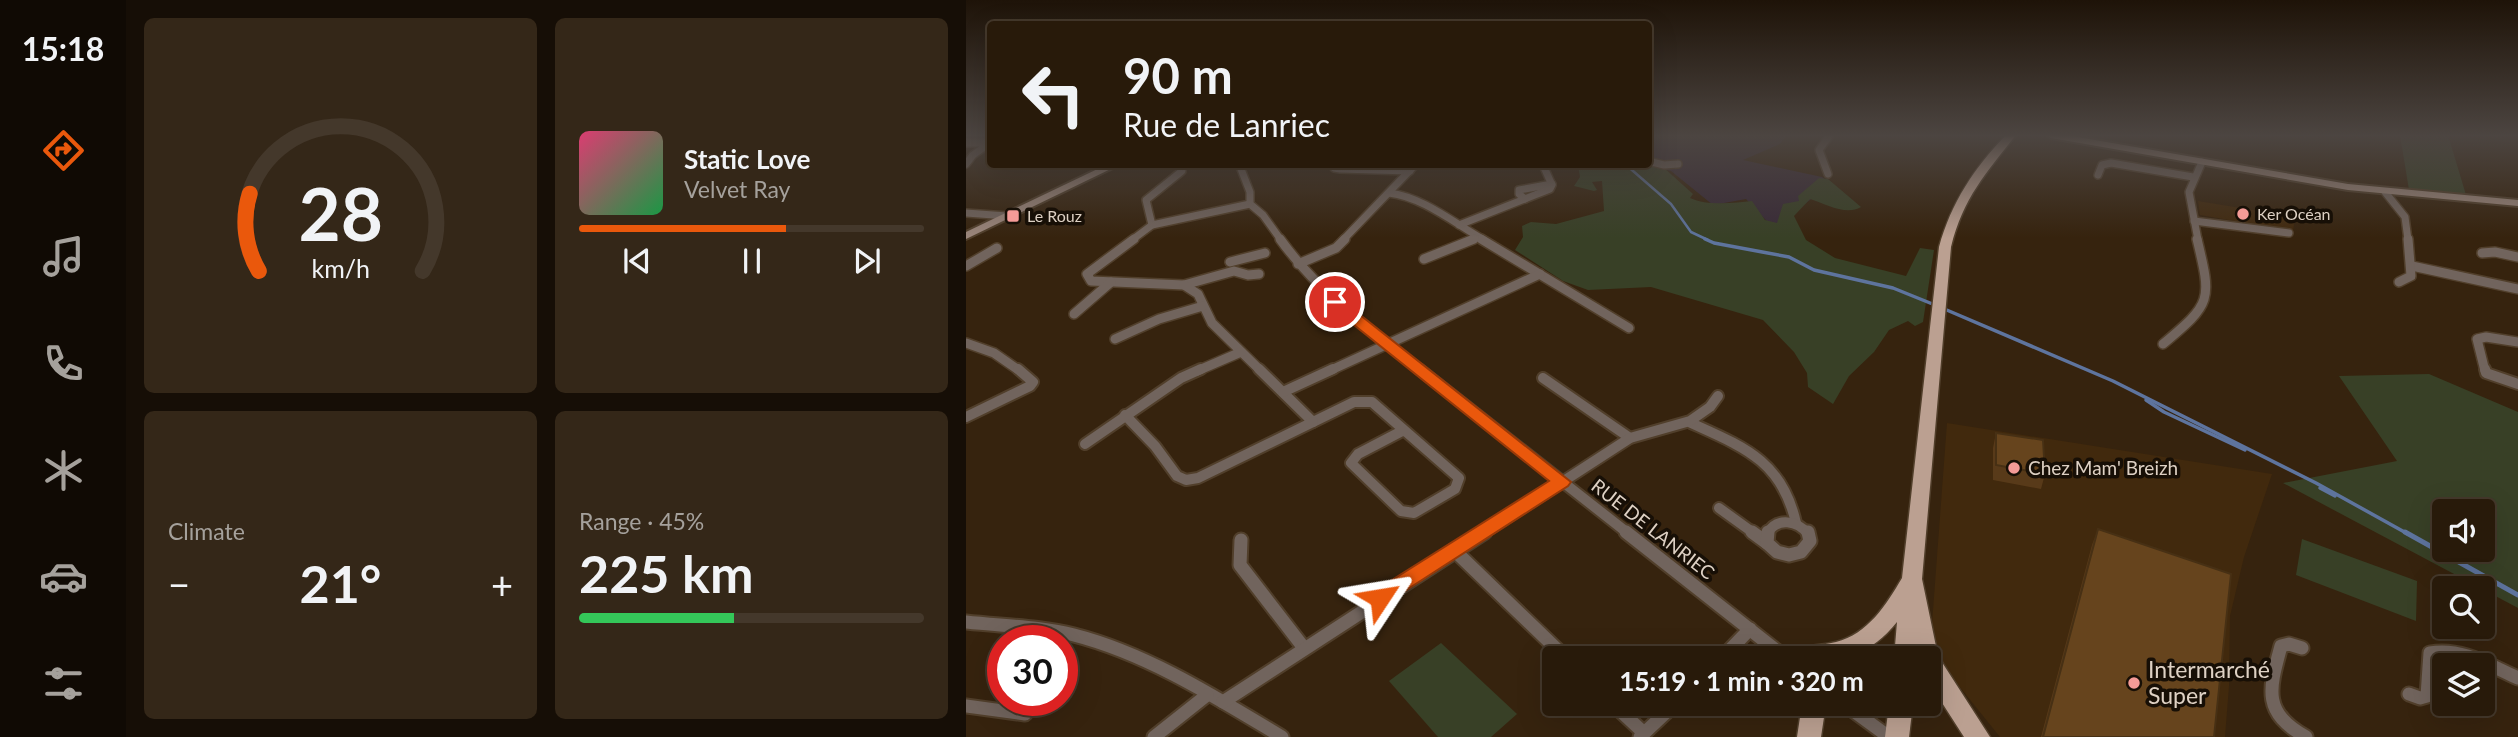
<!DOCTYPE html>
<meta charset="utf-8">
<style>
body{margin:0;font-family:Lato,sans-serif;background:#342718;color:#f1f3f6;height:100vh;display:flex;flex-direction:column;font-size:26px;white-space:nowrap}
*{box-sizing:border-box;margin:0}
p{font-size:23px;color:#a5a19c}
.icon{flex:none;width:38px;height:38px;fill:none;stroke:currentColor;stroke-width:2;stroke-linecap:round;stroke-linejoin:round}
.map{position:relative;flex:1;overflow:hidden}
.details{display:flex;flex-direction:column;gap:18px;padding:18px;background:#160e06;width:840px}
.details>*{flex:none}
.hud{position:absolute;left:21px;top:21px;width:665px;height:147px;border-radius:7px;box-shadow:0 7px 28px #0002,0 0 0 2px #44382b;background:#281a0a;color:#f1f3f6;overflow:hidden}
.buttons{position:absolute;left:1466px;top:499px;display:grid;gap:14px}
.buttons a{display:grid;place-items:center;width:63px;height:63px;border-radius:7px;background:#281a0a;box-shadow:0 7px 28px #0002,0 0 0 2px #44382b;font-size:35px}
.speed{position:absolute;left:21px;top:625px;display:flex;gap:14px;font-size:35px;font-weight:700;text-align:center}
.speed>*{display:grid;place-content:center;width:91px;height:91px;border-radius:50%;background:#281a0a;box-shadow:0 7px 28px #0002,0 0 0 2px #44382b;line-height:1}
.speed .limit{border:10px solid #d22;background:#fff;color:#111}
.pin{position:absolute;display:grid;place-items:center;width:60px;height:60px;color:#fff;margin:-30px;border:4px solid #fff;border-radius:50%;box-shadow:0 2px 7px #0007}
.me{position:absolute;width:77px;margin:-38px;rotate:57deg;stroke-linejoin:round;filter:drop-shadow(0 0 5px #0008)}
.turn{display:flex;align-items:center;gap:24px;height:147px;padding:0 21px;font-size:32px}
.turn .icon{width:91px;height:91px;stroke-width:2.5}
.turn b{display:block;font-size:49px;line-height:60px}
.big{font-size:52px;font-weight:700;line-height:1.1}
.details .widget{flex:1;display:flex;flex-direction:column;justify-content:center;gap:10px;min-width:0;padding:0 24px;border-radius:10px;background:#342718}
.details .dial{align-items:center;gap:0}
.dial svg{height:182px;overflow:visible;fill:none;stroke:#44382b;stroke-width:7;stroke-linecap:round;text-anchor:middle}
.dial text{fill:#f1f3f6;stroke:none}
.song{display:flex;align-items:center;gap:21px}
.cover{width:84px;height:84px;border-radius:10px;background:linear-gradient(135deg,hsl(340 70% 55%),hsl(140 70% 35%))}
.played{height:7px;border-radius:4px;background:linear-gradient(90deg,#ea580c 60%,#44382b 60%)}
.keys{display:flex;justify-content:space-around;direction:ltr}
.heat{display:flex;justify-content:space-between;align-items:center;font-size:38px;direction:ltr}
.charge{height:10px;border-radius:5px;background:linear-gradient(90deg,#34c759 45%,#44382b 0)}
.details .tiles{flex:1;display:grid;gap:18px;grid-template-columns:repeat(2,1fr)}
.trip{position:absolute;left:576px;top:646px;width:399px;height:70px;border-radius:7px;background:#281a0a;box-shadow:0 7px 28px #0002,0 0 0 2px #44382b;font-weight:700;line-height:70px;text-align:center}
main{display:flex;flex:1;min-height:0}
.tab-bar{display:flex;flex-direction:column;width:126px;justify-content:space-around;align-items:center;background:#100a04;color:#a5a19c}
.tab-bar .icon{width:49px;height:49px}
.tab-bar .on{color:#ea580c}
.tab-bar b{font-size:32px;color:#f1f3f6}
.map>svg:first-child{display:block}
.built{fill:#41290d}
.industrial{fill:#382a37}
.green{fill:#384026;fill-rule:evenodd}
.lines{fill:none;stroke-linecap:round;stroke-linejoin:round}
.stream-far2{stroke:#5e749e;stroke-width:2.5}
.stream-far1{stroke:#5e749e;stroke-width:3.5}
.stream{stroke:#5e749e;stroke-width:5}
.minor-far3-casing{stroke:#513f2b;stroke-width:10}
.minor-far2-casing{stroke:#513f2b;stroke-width:12}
.minor-far1-casing{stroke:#513f2b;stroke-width:14}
.minor-casing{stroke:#513f2b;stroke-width:17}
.secondary-casing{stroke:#513f2b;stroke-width:4}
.primary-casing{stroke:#513f2b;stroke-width:3}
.minor-far3{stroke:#71645d;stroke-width:7}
.minor-far2{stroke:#71645d;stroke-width:9}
.minor-far1{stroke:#71645d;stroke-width:10}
.minor{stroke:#71645d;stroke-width:13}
.secondary{fill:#9b867b;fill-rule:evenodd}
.primary{fill:#bba091;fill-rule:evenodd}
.wall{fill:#583a19}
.building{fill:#66441d;stroke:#473014;stroke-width:2}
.route{fill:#ea580c;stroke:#983908;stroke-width:2}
.poi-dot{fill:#f59b97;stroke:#170f06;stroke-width:2.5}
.labels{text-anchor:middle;stroke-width:7;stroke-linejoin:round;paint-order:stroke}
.far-poi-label{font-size:16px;fill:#ded1c4;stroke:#170f06;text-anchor:start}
.poi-label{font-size:19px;fill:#ded1c4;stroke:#170f06;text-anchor:start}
.street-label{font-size:19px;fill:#ded1c4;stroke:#170f06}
.near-poi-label{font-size:23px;fill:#ded1c4;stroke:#170f06;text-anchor:start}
</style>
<main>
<nav class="tab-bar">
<b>15:18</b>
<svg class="icon on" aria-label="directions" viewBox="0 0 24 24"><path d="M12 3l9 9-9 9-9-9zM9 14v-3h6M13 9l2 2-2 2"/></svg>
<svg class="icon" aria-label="music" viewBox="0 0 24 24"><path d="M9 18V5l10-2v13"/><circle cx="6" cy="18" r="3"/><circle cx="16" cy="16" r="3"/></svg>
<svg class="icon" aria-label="phone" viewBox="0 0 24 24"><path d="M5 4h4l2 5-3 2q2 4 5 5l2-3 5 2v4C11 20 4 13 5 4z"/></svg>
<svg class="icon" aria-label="climate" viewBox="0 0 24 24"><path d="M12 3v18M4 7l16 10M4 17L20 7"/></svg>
<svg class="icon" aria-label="car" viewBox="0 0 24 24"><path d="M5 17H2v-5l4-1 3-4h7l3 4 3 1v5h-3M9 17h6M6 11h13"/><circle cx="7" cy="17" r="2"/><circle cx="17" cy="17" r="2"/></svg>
<svg class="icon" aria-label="filters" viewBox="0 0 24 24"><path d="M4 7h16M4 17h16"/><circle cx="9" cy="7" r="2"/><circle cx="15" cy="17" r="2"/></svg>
</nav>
<section class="details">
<div class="tiles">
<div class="widget dial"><svg viewBox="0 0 100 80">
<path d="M14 69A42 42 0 1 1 86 69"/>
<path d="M14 69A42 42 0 0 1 10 35" stroke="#ea580c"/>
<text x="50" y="56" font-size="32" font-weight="700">28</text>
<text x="50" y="72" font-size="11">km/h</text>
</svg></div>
<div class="widget">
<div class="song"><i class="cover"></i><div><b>Static Love</b><p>Velvet Ray</p></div></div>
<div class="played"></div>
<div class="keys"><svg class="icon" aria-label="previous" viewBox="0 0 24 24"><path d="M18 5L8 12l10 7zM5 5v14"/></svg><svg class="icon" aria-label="pause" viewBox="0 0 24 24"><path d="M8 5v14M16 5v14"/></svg><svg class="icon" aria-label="next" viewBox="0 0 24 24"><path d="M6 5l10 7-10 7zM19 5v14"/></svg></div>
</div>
<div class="widget"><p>Climate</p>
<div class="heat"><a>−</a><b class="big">21°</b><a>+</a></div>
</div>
<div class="widget"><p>Range · 45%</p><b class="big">225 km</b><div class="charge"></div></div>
</div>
</section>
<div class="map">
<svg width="1552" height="737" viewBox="0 0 1552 737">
<rect width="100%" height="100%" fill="#36230e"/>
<g class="built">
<path d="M 1232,201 L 1329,217 L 1327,231 L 1234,215 Z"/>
<path d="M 981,423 L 1306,474 L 1278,557 L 1264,616 L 1263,686 L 1259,737 L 1034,737 L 972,660 L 965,637 Z"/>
</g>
<path class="industrial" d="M 683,135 L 820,135 L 814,144 L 777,160 L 856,177 L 865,184 L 820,218 L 809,230 L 780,199 L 747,205 L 705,171 L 680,165 L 682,164 Z"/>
<g class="green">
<path d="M 1434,135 L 1482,135 L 1500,195 L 1443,190 Z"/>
<path d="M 682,164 L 697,167 L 727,194 L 724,198 C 741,206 768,203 786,201 L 799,220 L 811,223 L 817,204 L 833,201 L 832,196 L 853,178 L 862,179 L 895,207 C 880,216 860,204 844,199 L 828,216 L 840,240 L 869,258 L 940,276 L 954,248 L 968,250 L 957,322 L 949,326 L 942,321 L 923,330 L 908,352 L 883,376 L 867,404 L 842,387 L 841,373 L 828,352 L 797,320 L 685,287 L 622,290 L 597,281 L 549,250 L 557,237 L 556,226 L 565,222 L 590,224 L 638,211 L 636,181 L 626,182 L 631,190 L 628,191 L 608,186 L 614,177 L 612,165 Z"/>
<path d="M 1463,374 L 1552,412 L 1552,608 L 1317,483 L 1431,461 L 1373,376 ZM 1517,511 L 1517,550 L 1479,550 L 1479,511 Z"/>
<path d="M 1336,539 L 1451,581 L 1450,621 L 1330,575 Z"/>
<path d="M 475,643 L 551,714 L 525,737 L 472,737 L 423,681 Z"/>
</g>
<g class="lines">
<path class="stream-far2" d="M 659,164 L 705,204 L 725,232 L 742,240"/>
<g class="stream-far1">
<path d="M 739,239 L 748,243 L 823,257 L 848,270 L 927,288 L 969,305"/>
<path d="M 976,308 L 1147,381 L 1350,483 L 1442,534"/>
<path d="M 1180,400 L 1198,412 L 1279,450"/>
<path d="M 1354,488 L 1369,496"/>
</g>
<path class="stream" d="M 1439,532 L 1552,595"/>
<defs>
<g id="minor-far3">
<path d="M 0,143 L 24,143"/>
<path d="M 682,161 L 698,165 L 712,164"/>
<path d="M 0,164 L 7,155 L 24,143"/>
<path d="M 273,164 L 284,192 L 284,204 L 297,215 L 315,240"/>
<path d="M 366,164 L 368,168 L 374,169 L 444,171"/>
<path d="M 862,174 L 853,150 L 864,135"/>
<path d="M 1132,175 L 1136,165 L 1145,163 L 1227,177"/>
<path d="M 1419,192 L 1439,217 L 1442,240"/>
<path d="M 423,193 C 457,197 488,223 518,240"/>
<path d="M 559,199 L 553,194 L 553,190 L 586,184"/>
<path d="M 0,213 L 41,216"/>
<path d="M 1228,221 L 1323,233"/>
<path d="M 186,225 L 180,200 L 216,171 L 215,165"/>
<path d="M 493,225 L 584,189 L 586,185 L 577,165"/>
<path d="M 166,240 L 186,225 L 284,204"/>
<path d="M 377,240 L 450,164"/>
<path d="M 504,240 L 512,237"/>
<path d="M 1232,240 L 1223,192 L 1236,162"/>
</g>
<g id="minor-far2">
<path d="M 168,239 L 121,274 L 125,281 L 218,285 L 268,271 L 282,275 L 293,274"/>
<path d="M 314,239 C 353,293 404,330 456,371"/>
<path d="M 515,239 L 663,328"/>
<path d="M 1516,253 L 1529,252 L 1552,257"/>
<path d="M 458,259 L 508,239"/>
<path d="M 264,262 L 299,253"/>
<path d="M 332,264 L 370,248 L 379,239"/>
<path d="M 0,266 L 31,248"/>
<path d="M 1446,266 L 1552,289"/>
<path d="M 1433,282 L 1445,276 L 1442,239"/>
<path d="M 218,285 L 232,294 L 246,323 L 295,371"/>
<path d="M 108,314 L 145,282"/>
<path d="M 149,339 L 193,319 L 237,306"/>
<path d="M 0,343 L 28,353 L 54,371"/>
<path d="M 1197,344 C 1246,303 1246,301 1231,239"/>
<path d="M 231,371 L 275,352"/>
<path d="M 363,371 L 574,274"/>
<path d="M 1519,371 L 1511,339 L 1520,337 L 1552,342"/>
</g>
<g id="minor-far1">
<path d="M 293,369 L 347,422 L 388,402 L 406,402 L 493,478 L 489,489 L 448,513 L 435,511 L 385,463 L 392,454 L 438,430"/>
<path d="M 453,369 L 663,534"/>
<path d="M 1519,369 L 1520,373 L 1552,384"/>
<path d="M 577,378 L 664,438"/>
<path d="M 317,392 L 367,369"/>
<path d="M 159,415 L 189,446 L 211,476 L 220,480 L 232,478 L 347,422"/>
<path d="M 0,417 L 64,386 L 67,382 L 52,369"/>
<path d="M 725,423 C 778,447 816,461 830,523"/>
<path d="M 119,444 L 215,378 L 235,369"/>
<path d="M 753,508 L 789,534"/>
<path d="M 516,534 L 664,438 L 724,421 L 744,407 L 752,396"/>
<path d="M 801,534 C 811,516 832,521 842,534"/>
</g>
<g id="minor">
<path d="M 660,532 L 820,658"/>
<path d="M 786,532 L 801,543"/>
<path d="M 802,532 L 801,543 L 811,552 L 823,555 L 835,552 L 844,541 L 842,532"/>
<path d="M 275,540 L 274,565 L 338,648"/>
<path d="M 488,550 L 600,658"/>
<path d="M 0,622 C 35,626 74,626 108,635 C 182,654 251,698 316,737"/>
<path d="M 1336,648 L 1323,644 L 1315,646 C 1303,690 1296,712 1340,737"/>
<path d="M 756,658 L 784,629"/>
<path d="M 1443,694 L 1454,698 L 1461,696 L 1464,653 C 1495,647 1525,666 1552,678"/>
<path d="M 257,702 L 519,532"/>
<path d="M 647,704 L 678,733"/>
<path d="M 878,704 L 923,737"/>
<path d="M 0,706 L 59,714 L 71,700"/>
<path d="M 188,737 L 241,695"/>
<path d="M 674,737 L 709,704"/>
</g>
<g id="secondary">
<path d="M 1081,135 L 1100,135 L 1382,184 L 1552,200 L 1552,206 L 1382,190 L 1085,138 Z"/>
<path d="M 142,164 L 155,164 L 0,239 L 0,232 Z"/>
</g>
<g id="primary">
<path d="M 1040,135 L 1050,135 C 1020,173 997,198 985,247 L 956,579 L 972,656 L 1024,737 L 998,737 L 962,681 L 962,658 L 928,658 L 931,622 C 897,664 868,658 818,658 L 821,651 C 837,645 854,646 870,642 C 902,634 920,605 936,578 L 973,247 C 985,203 1008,168 1040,135 Z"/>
<path d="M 836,704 L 860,704 L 855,737 L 831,737 Z"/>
<path d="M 923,704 L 947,704 L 943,737 L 919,737 Z"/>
</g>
</defs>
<use href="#minor-far3" class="minor-far3-casing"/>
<use href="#minor-far2" class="minor-far2-casing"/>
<use href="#minor-far1" class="minor-far1-casing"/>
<use href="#minor" class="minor-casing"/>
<use href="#secondary" class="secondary-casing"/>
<use href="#primary" class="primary-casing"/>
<use href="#minor-far3" class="minor-far3"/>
<use href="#minor-far2" class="minor-far2"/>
<use href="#minor-far1" class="minor-far1"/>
<use href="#minor" class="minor"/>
<use href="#secondary" class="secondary"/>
<use href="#primary" class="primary"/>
</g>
<g class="wall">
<path d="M 1030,433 L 1079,474 L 1075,489 L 1027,480 L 1027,448 Z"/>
<path d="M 1132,529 L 1248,737 L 1075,737 L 1126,545 Z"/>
</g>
<g class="building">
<path d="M 1030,433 L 1077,440 L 1079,474 L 1030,465 Z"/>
<path d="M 1132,529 L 1265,574 L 1248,737 L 1077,737 Z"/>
</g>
<linearGradient id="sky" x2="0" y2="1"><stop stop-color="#1e1308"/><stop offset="0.57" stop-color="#4c4541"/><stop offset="1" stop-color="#4c4541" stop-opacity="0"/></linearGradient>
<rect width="1552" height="238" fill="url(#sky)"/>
<path class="route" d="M 369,298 L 374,299 L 605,482 L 602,486 L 414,607 L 407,605 L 404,598 L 407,592 L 583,481 L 363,305 L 363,299 Z"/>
<g class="poi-dot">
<circle cx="1277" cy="214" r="7"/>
<rect x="40" y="209" width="14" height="14" rx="3.5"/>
<circle cx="1048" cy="468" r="7"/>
<circle cx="1168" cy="683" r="7"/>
</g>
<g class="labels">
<g class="far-poi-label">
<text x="1291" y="220">Ker Océan</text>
<text x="61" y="222">Le Rouz</text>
</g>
<g class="poi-label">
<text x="1062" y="475">Chez Mam' Breizh</text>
</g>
<g class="street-label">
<text transform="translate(687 529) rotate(38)" y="7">RUE DE LANRIEC</text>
</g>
<g class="near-poi-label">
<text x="1182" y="678">Intermarché<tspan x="1182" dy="26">Super</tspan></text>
</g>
</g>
</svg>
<div class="buttons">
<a><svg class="icon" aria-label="sound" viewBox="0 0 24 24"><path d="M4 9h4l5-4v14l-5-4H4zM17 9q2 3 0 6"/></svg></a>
<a><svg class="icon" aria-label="search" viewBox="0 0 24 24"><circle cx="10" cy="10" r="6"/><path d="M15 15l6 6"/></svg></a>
<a><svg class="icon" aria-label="layers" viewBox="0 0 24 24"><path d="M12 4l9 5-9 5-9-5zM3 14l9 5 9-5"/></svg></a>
</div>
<div class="speed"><div class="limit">30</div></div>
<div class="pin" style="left:369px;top:302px;background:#d93025"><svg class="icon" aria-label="arrive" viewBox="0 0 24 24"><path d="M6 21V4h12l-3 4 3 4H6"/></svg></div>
<svg class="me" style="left:414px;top:598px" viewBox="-20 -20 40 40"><path d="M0-17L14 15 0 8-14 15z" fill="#ea580c" stroke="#fff" stroke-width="4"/></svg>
<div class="trip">15:19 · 1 min · 320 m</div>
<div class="hud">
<div class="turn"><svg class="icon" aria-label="left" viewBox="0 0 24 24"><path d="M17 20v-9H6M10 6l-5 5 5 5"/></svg><div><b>90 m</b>Rue de Lanriec</div></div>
</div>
</div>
</main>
